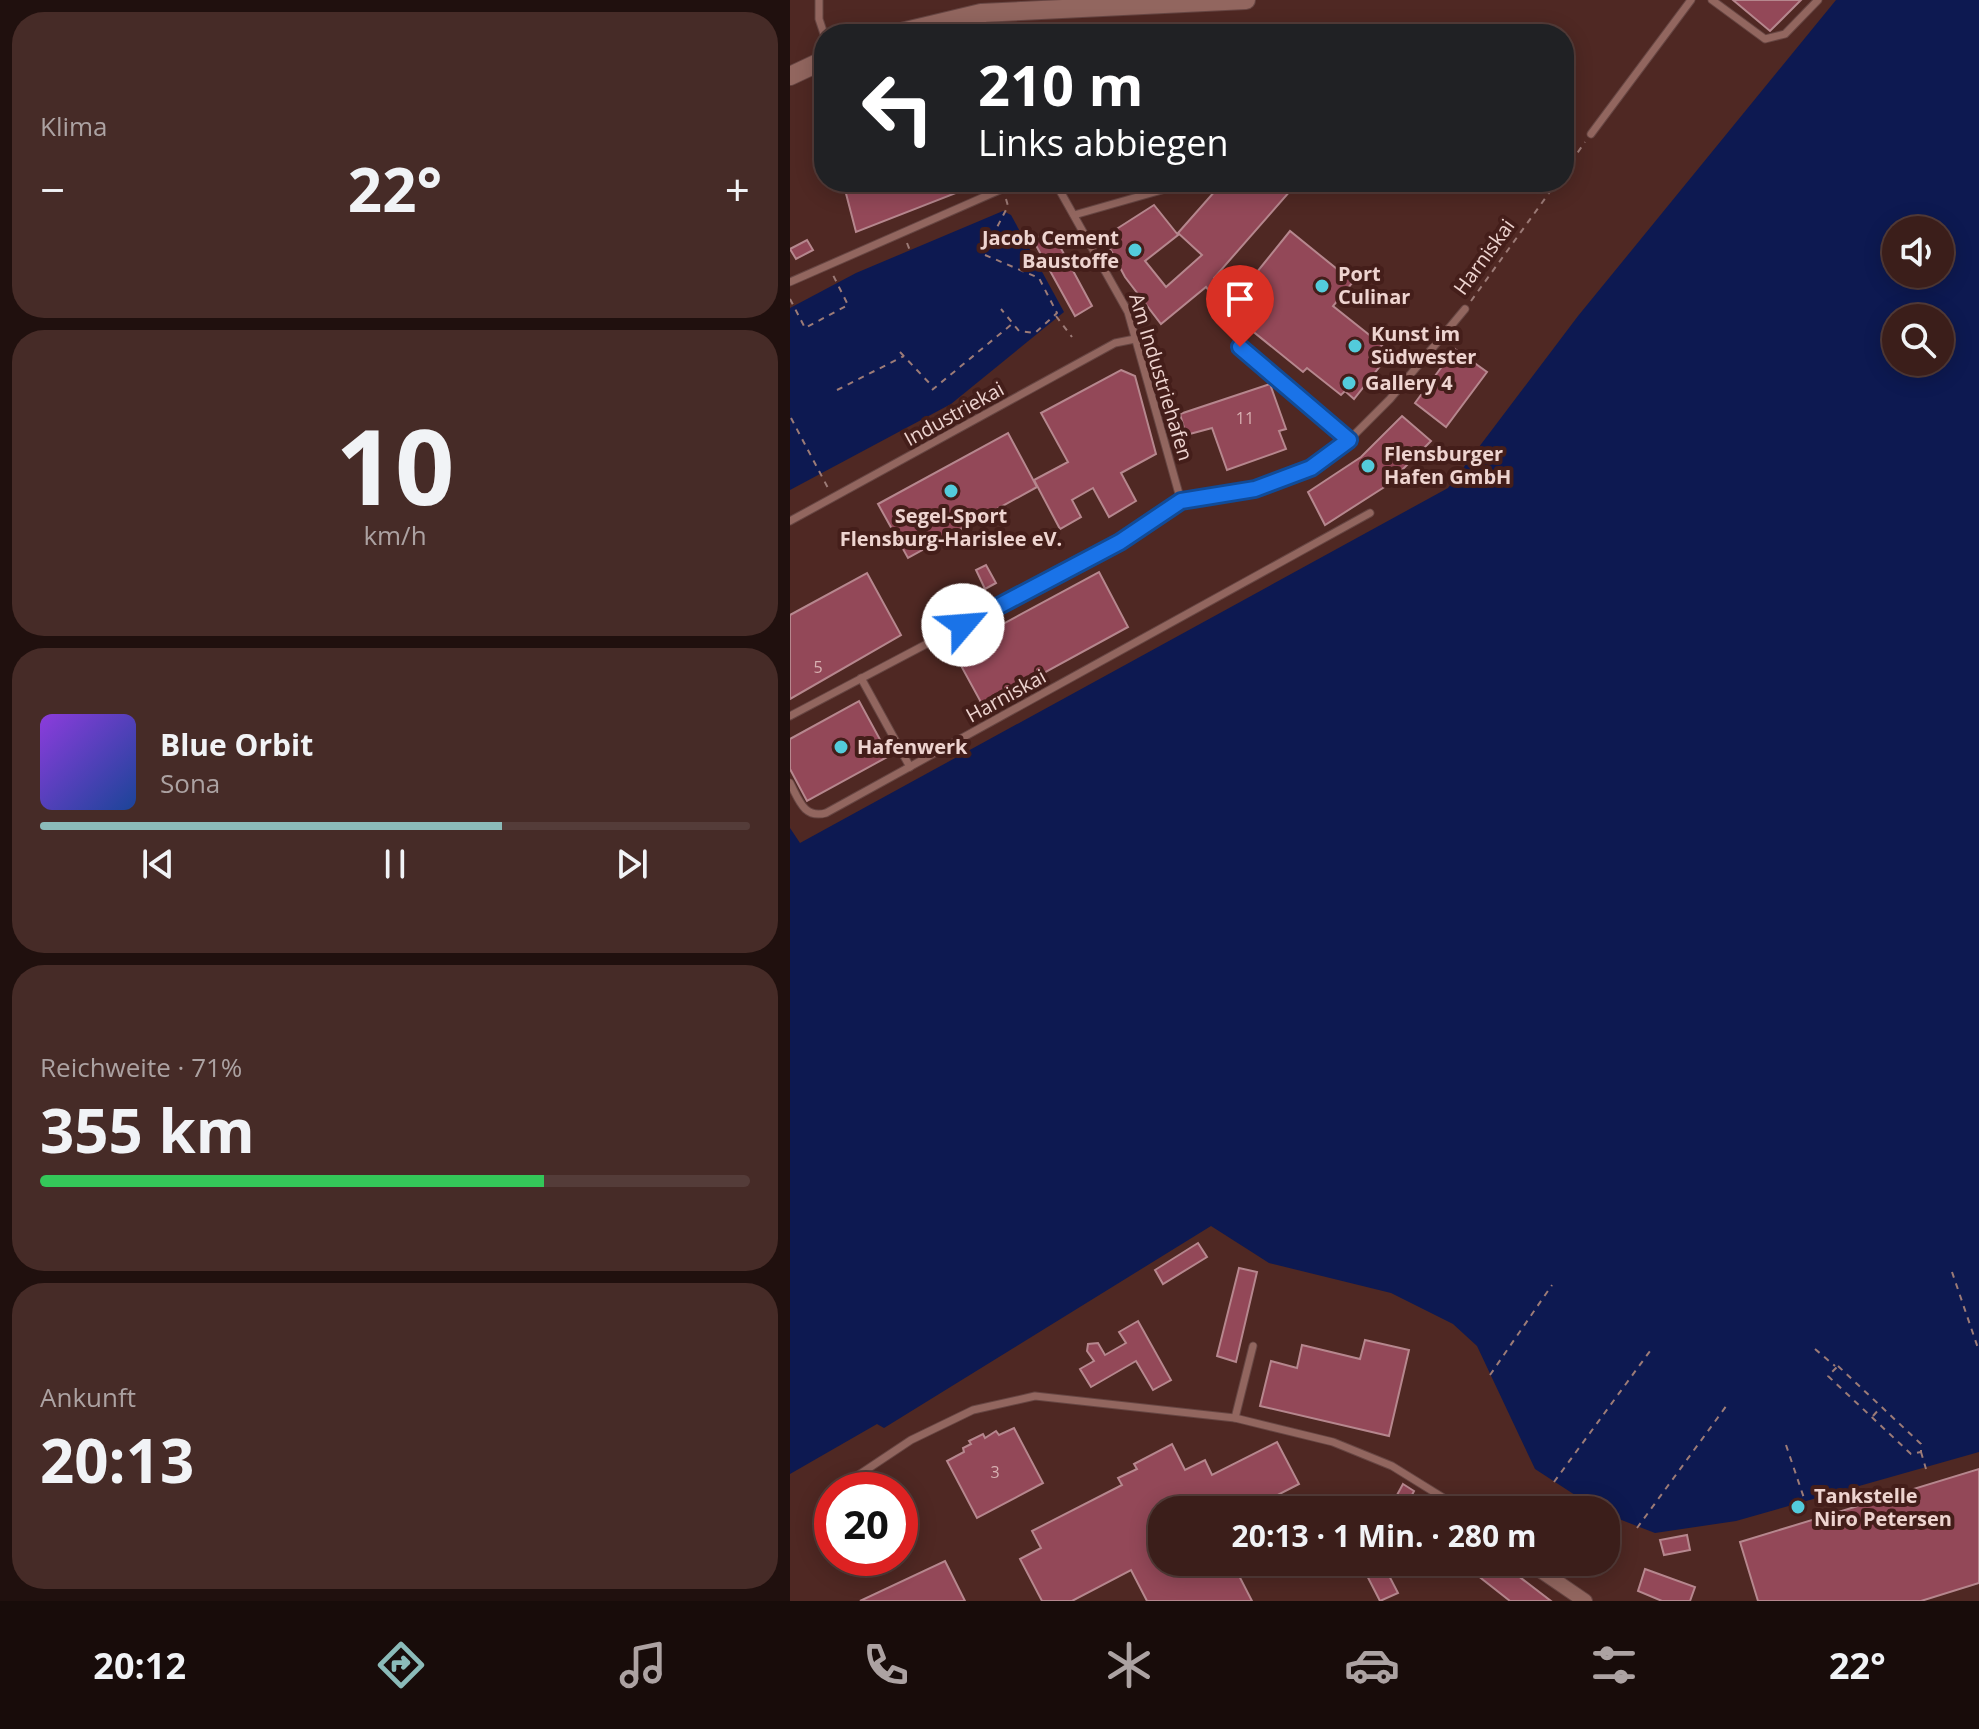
<!DOCTYPE html>
<html lang="de">
<meta charset="utf-8">
<style>
body{margin:0;font-family:"Open Sans",sans-serif;background:#462b27;color:#f1f3f6;height:100vh;display:flex;flex-direction:column;font-size:30px;white-space:nowrap}
*{box-sizing:border-box;margin:0}
p{font-size:26px;color:#aca2a2}
.icon{flex:none;width:44px;height:44px;fill:none;stroke:currentColor;stroke-width:2;stroke-linecap:round;stroke-linejoin:round}
.map{position:relative;flex:1;overflow:hidden}
.side{display:flex;flex-direction:column;gap:12px;padding:12px;background:#20100e;width:790px}
.side>*{flex:none}
.guide{position:absolute;left:24px;top:24px;width:760px;height:168px;border-radius:32px;box-shadow:0 4px 20px #0003,0 0 0 2px #543c39;background:#202124;color:#fff;overflow:hidden}
.tools{position:absolute;left:1092px;top:216px;display:grid;gap:16px}
.tools a{display:grid;place-items:center;width:72px;height:72px;border-radius:50%;background:#3b1e1a;box-shadow:0 4px 20px #0003,0 0 0 2px #543c39;font-size:40px}
.speed{position:absolute;left:24px;top:1472px;display:flex;gap:16px;font-size:40px;font-weight:700;text-align:center}
.speed>*{display:grid;place-content:center;width:104px;height:104px;border-radius:50%;background:#3b1e1a;box-shadow:0 4px 20px #0003,0 0 0 2px #543c39;line-height:1}
.speed .limit{border:12px solid #d22;background:#fff;color:#111}
.pin{position:absolute;display:grid;place-items:center;width:68px;height:68px;color:#fff;margin:-82px -34px;border-radius:50% 50% 50% 0;rotate:-45deg;box-shadow:0 0 8px #0007}
.pin .icon{rotate:45deg}
.me{position:absolute;width:88px;margin:-44px;rotate:63deg;stroke-linejoin:round;filter:drop-shadow(0 0 6px #0008)}
.turn{display:flex;align-items:center;gap:28px;height:168px;padding:0 32px;font-size:36px}
.turn .icon{width:104px;height:104px;stroke-width:2.5}
.turn b{display:block;font-size:56px;line-height:68px}
.big{font-size:60px;font-weight:700;line-height:1.1}
.side .card{flex:1;display:flex;flex-direction:column;justify-content:center;gap:12px;min-width:0;padding:0 28px;border-radius:32px;background:#462b27}
.side .dial{align-items:center;gap:0}
.dial b{font-size:104px;line-height:1}
.song{display:flex;align-items:center;gap:24px}
.cover{width:96px;height:96px;border-radius:12px;background:linear-gradient(135deg,hsl(270 70% 55%),hsl(220 70% 35%))}
.played{height:8px;border-radius:4px;background:linear-gradient(90deg,#8bbbb9 65%,#543c39 65%)}
.keys{display:flex;justify-content:space-around;direction:ltr}
.heat{display:flex;justify-content:space-between;align-items:center;font-size:44px;direction:ltr}
.charge{height:12px;border-radius:6px;background:linear-gradient(90deg,#34c759 71%,#543c39 0)}
.trip{position:absolute;left:358px;top:1496px;width:472px;height:80px;border-radius:32px;background:#3b1e1a;box-shadow:0 4px 20px #0003,0 0 0 2px #543c39;font-weight:700;line-height:80px;text-align:center}
.tabs{display:flex;height:128px;justify-content:space-around;align-items:center;background:#180c0a;color:#aca2a2}
.tabs .icon{width:56px;height:56px}
.tabs .current{color:#8bbbb9}
.tabs b{font-size:36px;color:#f1f3f6}
main{display:flex;flex:1;min-height:0}
.map>svg:first-child{display:block}
.water{fill:#0d1951;fill-rule:evenodd}
.building{fill:#934858;stroke:#b6878e;stroke-width:2}
.lines{fill:none;stroke-linecap:round;stroke-linejoin:round}
.service-casing{stroke:#674643;stroke-width:9}
.minor-casing{stroke:#674643;stroke-width:16}
.tertiary-casing{stroke:#674643;stroke-width:20}
.path{stroke:#9c7b77;stroke-width:2;stroke-dasharray:6 6;stroke-linecap:butt}
.service{stroke:#92665f;stroke-width:7}
.minor{stroke:#92665f;stroke-width:14}
.tertiary{stroke:#92665f;stroke-width:18}
.route-casing{stroke:#114b97;stroke-width:20}
.route{stroke:#1a73e8;stroke-width:14}
.poi-dot{fill:#53cbdb;stroke:#441e1a;stroke-width:3}
.labels{text-anchor:middle;stroke-width:8;stroke-linejoin:round;paint-order:stroke}
.number-label{font-size:16px;fill:#d7b1b2}
.poi-label{font-size:20px;font-weight:bold;fill:#eed4d0;stroke:#441e1a;text-anchor:start}
.street-label{font-size:20px;fill:#eed4d0;stroke:#441e1a}
</style>
<main>
<section class="side">
<div class="card"><p>Klima</p>
<div class="heat"><a>−</a><b class="big">22°</b><a>+</a></div>
</div>
<div class="card dial"><b>10</b><p>km/h</p></div>
<div class="card">
<div class="song"><i class="cover"></i><div><b>Blue Orbit</b><p>Sona</p></div></div>
<div class="played"></div>
<div class="keys"><svg class="icon" aria-label="previous" viewBox="0 0 24 24"><path d="M18 5L8 12l10 7zM5 5v14"/></svg><svg class="icon" aria-label="pause" viewBox="0 0 24 24"><path d="M8 5v14M16 5v14"/></svg><svg class="icon" aria-label="next" viewBox="0 0 24 24"><path d="M6 5l10 7-10 7zM19 5v14"/></svg></div>
</div>
<div class="card"><p>Reichweite · 71%</p><b class="big">355 km</b><div class="charge"></div></div>
<div class="card"><p>Ankunft</p><b class="big">20:13</b></div>
</section>
<div class="map">
<svg width="1189" height="1601" viewBox="0 0 1189 1601">
<rect width="100%" height="100%" fill="#4f2823"/>
<g class="water">
<path d="M 1046,0 L 1189,0 L 1189,1452 L 946,1521 L 865,1533 L 816,1514 L 816,1510 L 805,1508 L 745,1469 L 687,1346 L 663,1324 L 601,1293 L 479,1263 L 421,1226 L 94,1428 L 87,1424 L 0,1474 L 0,828 L 10,843 L 658,488 L 788,316 ZM 1106,230 L 1150,230 L 1150,274 L 1106,274 ZM 1106,318 L 1150,318 L 1150,362 L 1106,362 Z"/>
<path d="M 213,211 L 221,215 L 274,312 L 161,404 L 0,490 L 0,308 L 66,273 Z"/>
</g>
<g class="building">
<path d="M 943,0 L 1011,0 L 980,31 Z"/>
<path d="M 53,182 L 183,182 L 184,186 L 66,232 Z"/>
<path d="M 433,182 L 508,182 L 424,278 L 442,303 L 500,231 L 563,282 L 543,306 L 592,345 L 589,348 L 598,356 L 564,399 L 555,391 L 551,395 L 517,368 L 513,372 L 429,304 L 416,287 L 371,324 L 335,277 L 314,237 L 364,205 L 388,235 L 355,261 L 376,287 L 412,255 L 388,233 Z"/>
<path d="M 261,230 L 302,306 L 285,316 L 243,240 Z"/>
<path d="M 17,240 L 23,250 L 6,259 L 0,249 Z"/>
<path d="M 665,349 L 697,372 L 656,427 L 625,403 Z"/>
<path d="M 331,370 L 345,376 L 366,454 L 331,473 L 346,501 L 319,517 L 303,488 L 282,500 L 291,517 L 270,529 L 244,480 L 278,462 L 251,413 Z"/>
<path d="M 480,384 L 496,429 L 489,431 L 496,449 L 437,470 L 422,428 L 396,435 L 390,414 Z"/>
<path d="M 612,416 L 641,441 L 596,486 L 535,525 L 518,492 L 571,457 Z"/>
<path d="M 218,433 L 247,487 L 118,558 L 88,504 Z"/>
<path d="M 196,565 L 206,583 L 195,589 L 186,570 Z"/>
<path d="M 309,572 L 338,627 L 193,706 L 163,651 Z"/>
<path d="M 77,573 L 111,635 L 0,699 L 0,615 Z"/>
<path d="M 69,701 L 99,756 L 17,801 L 0,769 L 0,739 Z"/>
<path d="M 408,1243 L 417,1257 L 373,1284 L 365,1270 Z"/>
<path d="M 449,1268 L 467,1272 L 446,1362 L 427,1356 Z"/>
<path d="M 348,1321 L 381,1380 L 363,1390 L 346,1361 L 301,1387 L 290,1369 L 304,1361 L 297,1351 L 298,1344 L 308,1343 L 315,1355 L 336,1343 L 329,1332 Z"/>
<path d="M 575,1340 L 619,1350 L 599,1436 L 470,1406 L 481,1361 L 507,1368 L 512,1345 L 570,1359 Z"/>
<path d="M 224,1428 L 253,1483 L 187,1518 L 157,1461 L 174,1452 L 173,1448 L 181,1444 L 179,1441 L 193,1434 L 195,1438 L 206,1431 L 209,1435 Z"/>
<path d="M 487,1442 L 509,1484 L 458,1510 L 372,1510 L 372,1562 L 442,1562 L 462,1601 L 357,1601 L 341,1570 L 282,1601 L 252,1601 L 230,1559 L 251,1548 L 242,1531 L 332,1485 L 328,1478 L 347,1469 L 344,1464 L 382,1444 L 395,1470 L 415,1460 L 422,1475 Z"/>
<path d="M 1189,1469 L 1189,1583 L 1131,1601 L 968,1601 L 950,1542 Z"/>
<path d="M 613,1484 L 624,1491 L 619,1501 L 607,1495 Z"/>
<path d="M 897,1535 L 900,1550 L 874,1555 L 870,1540 Z"/>
<path d="M 155,1561 L 175,1601 L 70,1601 Z"/>
<path d="M 570,1562 L 592,1562 L 608,1593 L 590,1601 Z"/>
<path d="M 631,1562 L 710,1562 L 761,1601 L 720,1601 L 678,1568 L 671,1577 L 630,1576 Z"/>
<path d="M 855,1569 L 905,1587 L 900,1601 L 872,1601 L 848,1591 Z"/>
</g>
<g class="lines">
<defs>
<g id="service">
<path d="M 29,0 L 29,19 L 34,34"/>
<path d="M 922,0 L 975,39 L 995,34 L 1028,0"/>
<path d="M 192,15 L 194,34"/>
<path d="M 801,134 L 901,0"/>
<path d="M 265,182 L 338,312 L 391,501"/>
<path d="M 284,215 L 400,182"/>
<path d="M 0,282 L 228,182"/>
<path d="M 450,347 L 559,440"/>
<path d="M 0,521 L 325,343 L 345,339"/>
<path d="M 71,678 L 120,767"/>
<path d="M 0,716 L 330,542 L 391,501 L 465,489 L 521,468 L 559,440 L 600,399 L 675,309"/>
<path d="M 0,783 C 9,800 14,819 36,813 L 580,513"/>
<path d="M 445,1418 L 463,1346"/>
<path d="M 46,1490 L 121,1440 L 183,1410 L 245,1396 L 445,1418 L 543,1442 L 602,1466 L 673,1510"/>
</g>
<path id="minor" d="M 738,1562 L 795,1601"/>
<g id="tertiary">
<path d="M 103,34 L 191,13 L 456,0"/>
<path d="M 0,76 L 34,60"/>
</g>
</defs>
<use href="#service" class="service-casing"/>
<use href="#minor" class="minor-casing"/>
<use href="#tertiary" class="tertiary-casing"/>
<g class="path">
<path d="M 774,172 L 795,142"/>
<path d="M 216,199 L 218,206 L 204,233 L 218,242"/>
<path d="M 117,243 L 121,253"/>
<path d="M 195,255 L 249,278 L 267,313 L 245,333 L 229,331 L 211,309"/>
<path d="M 0,299 L 15,328 L 58,305 L 43,275"/>
<path d="M 681,301 L 767,182"/>
<path d="M 266,316 L 282,337"/>
<path d="M 110,352 L 143,387"/>
<path d="M 47,390 L 114,356"/>
<path d="M 142,390 L 222,324"/>
<path d="M 1,418 L 38,488"/>
<path d="M 1162,1272 L 1189,1351"/>
<path d="M 1025,1349 L 1045,1366"/>
<path d="M 1048,1366 L 1131,1444 L 1131,1452 L 1121,1454 L 1038,1376 Z"/>
<path d="M 700,1375 L 762,1285"/>
<path d="M 1083,1416 L 1091,1407"/>
<path d="M 996,1445 L 1015,1501"/>
<path d="M 1131,1452 L 1136,1469"/>
<path d="M 764,1482 L 863,1347"/>
<path d="M 847,1528 L 937,1405"/>
</g>
<use href="#service" class="service"/>
<use href="#minor" class="minor"/>
<use href="#tertiary" class="tertiary"/>
</g>
<g class="lines">
<defs>
<path id="route" d="M 173,625 L 330,542 L 391,501 L 465,489 L 521,468 L 559,440 L 450,347"/>
</defs>
<use href="#route" class="route-casing"/>
<use href="#route" class="route"/>
</g>
<g class="poi-dot">
<circle cx="345" cy="250" r="8"/>
<circle cx="532" cy="286" r="8"/>
<circle cx="565" cy="346" r="8"/>
<circle cx="559" cy="383" r="8"/>
<circle cx="578" cy="466" r="8"/>
<circle cx="161" cy="491" r="8"/>
<circle cx="51" cy="747" r="8"/>
<circle cx="1008" cy="1507" r="8"/>
</g>
<g class="labels">
<g class="number-label">
<text x="455" y="424">11</text>
<text x="28" y="673">5</text>
<text x="205" y="1478">3</text>
</g>
<g class="poi-label">
<text x="329" y="245" text-anchor="end">Jacob Cement<tspan x="329" dy="23">Baustoffe</tspan></text>
<text x="548" y="281">Port<tspan x="548" dy="23">Culinar</tspan></text>
<text x="581" y="341">Kunst im<tspan x="581" dy="23">Südwester</tspan></text>
<text x="575" y="390">Gallery 4</text>
<text x="594" y="461">Flensburger<tspan x="594" dy="23">Hafen GmbH</tspan></text>
<text x="161" y="523" text-anchor="middle">Segel-Sport<tspan x="161" dy="23">Flensburg-Harislee eV.</tspan></text>
<text x="67" y="754">Hafenwerk</text>
<text x="1024" y="1503">Tankstelle<tspan x="1024" dy="23">Niro Petersen</tspan></text>
</g>
<g class="street-label">
<text transform="translate(694 257) rotate(-54)" y="7">Harniskai</text>
<text transform="translate(371 377) rotate(73)" y="7">Am Industriehafen</text>
<text transform="translate(164 414) rotate(-29)" y="7">Industriekai</text>
<text transform="translate(216 696) rotate(-29)" y="7">Harniskai</text>
</g>
</g>
</svg>
<div class="tools">
<a><svg class="icon" aria-label="sound" viewBox="0 0 24 24"><path d="M4 9h4l5-4v14l-5-4H4zM17 9q2 3 0 6"/></svg></a>
<a><svg class="icon" aria-label="search" viewBox="0 0 24 24"><circle cx="10" cy="10" r="6"/><path d="M15 15l6 6"/></svg></a>
</div>
<div class="speed"><div class="limit">20</div></div>
<div class="pin" style="left:450px;top:347px;background:#d93025"><svg class="icon" aria-label="arrive" viewBox="0 0 24 24"><path d="M6 21V4h12l-3 4 3 4H6"/></svg></div>
<svg class="me" style="left:173px;top:625px" viewBox="-20 -20 40 40"><circle r="19" fill="#fff"/><path d="M0-13L10 11 0 6-10 11z" fill="#1a73e8"/></svg>
<div class="trip">20:13 · 1 Min. · 280 m</div>
<div class="guide">
<div class="turn"><svg class="icon" aria-label="left" viewBox="0 0 24 24"><path d="M17 20v-9H6M10 6l-5 5 5 5"/></svg><div><b>210 m</b>Links abbiegen</div></div>
</div>
</div>
</main>
<nav class="tabs">
<b>20:12</b>
<svg class="icon current" aria-label="directions" viewBox="0 0 24 24"><path d="M12 3l9 9-9 9-9-9zM9 14v-3h6M13 9l2 2-2 2"/></svg>
<svg class="icon" aria-label="music" viewBox="0 0 24 24"><path d="M9 18V5l10-2v13"/><circle cx="6" cy="18" r="3"/><circle cx="16" cy="16" r="3"/></svg>
<svg class="icon" aria-label="phone" viewBox="0 0 24 24"><path d="M5 4h4l2 5-3 2q2 4 5 5l2-3 5 2v4C11 20 4 13 5 4z"/></svg>
<svg class="icon" aria-label="climate" viewBox="0 0 24 24"><path d="M12 3v18M4 7l16 10M4 17L20 7"/></svg>
<svg class="icon" aria-label="car" viewBox="0 0 24 24"><path d="M5 17H2v-5l4-1 3-4h7l3 4 3 1v5h-3M9 17h6M6 11h13"/><circle cx="7" cy="17" r="2"/><circle cx="17" cy="17" r="2"/></svg>
<svg class="icon" aria-label="filters" viewBox="0 0 24 24"><path d="M4 7h16M4 17h16"/><circle cx="9" cy="7" r="2"/><circle cx="15" cy="17" r="2"/></svg>
<b>22°</b>
</nav>
